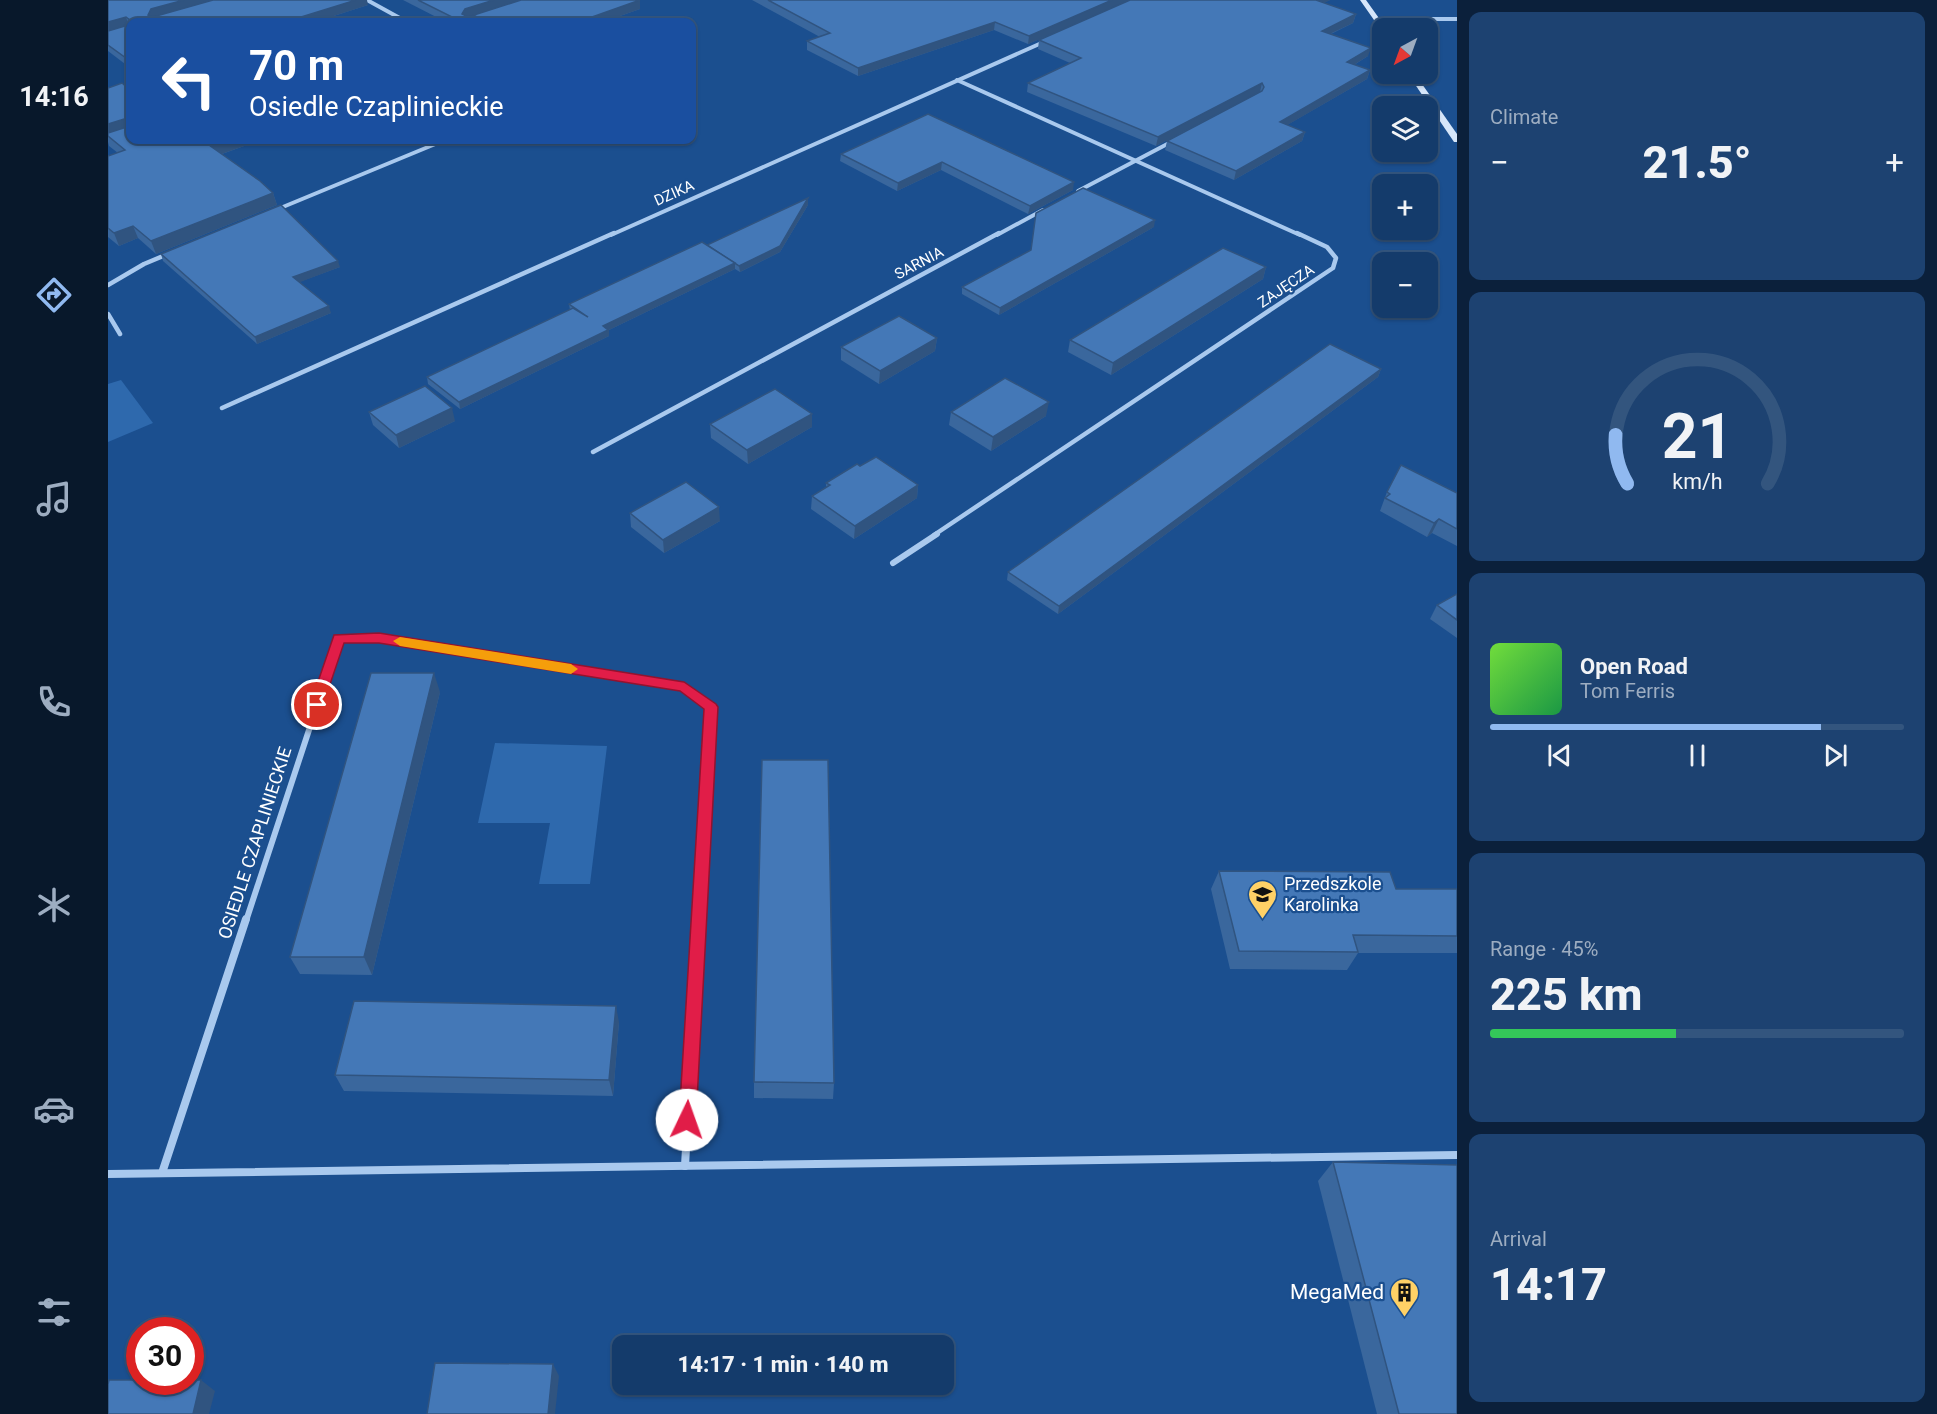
<!DOCTYPE html>
<meta charset="utf-8">
<style>
body{margin:0;font-family:Roboto,sans-serif;background:#1d4271;color:#f1f3f6;height:100vh;display:flex;flex-direction:column;font-size:22px;white-space:nowrap}
*{box-sizing:border-box;margin:0}
p{font-size:20px;color:#9dadc1}
.icon{flex:none;width:33px;height:33px;fill:none;stroke:currentColor;stroke-width:2;stroke-linecap:round;stroke-linejoin:round}
.map{position:relative;flex:1;overflow:hidden}
.panel{display:flex;flex-direction:column;gap:12px;padding:12px;background:#0b203b;width:480px}
.panel>*{flex:none}
.top-card{position:absolute;left:18px;top:18px;width:570px;height:126px;border-radius:12px;box-shadow:0 2px 4px #0004,0 0 0 2px #33557e;background:#1a4fa0;color:#fff;overflow:hidden}
.needle{width:39px;rotate:221deg}
.buttons{position:absolute;left:1264px;top:18px;display:grid;gap:12px}
.buttons a{display:grid;place-items:center;width:66px;height:66px;border-radius:12px;background:#143b6b;box-shadow:0 2px 4px #0004,0 0 0 2px #33557e;font-size:30px}
.speed{position:absolute;left:18px;top:1317px;display:flex;gap:12px;font-size:30px;font-weight:700;text-align:center}
.speed>*{display:grid;place-content:center;width:78px;height:78px;border-radius:50%;background:#143b6b;box-shadow:0 2px 4px #0004,0 0 0 2px #33557e;line-height:1}
.speed .limit{border:9px solid #d22;background:#fff;color:#111}
.pin{position:absolute;display:grid;place-items:center;width:51px;height:51px;color:#fff;margin:-26px;border:3px solid #fff;border-radius:50%;box-shadow:0 2px 6px #0007}
.me{position:absolute;width:66px;margin:-33px;rotate:3deg;stroke-linejoin:round;filter:drop-shadow(0 0 4px #0008)}
.turn{display:flex;align-items:center;gap:21px;height:126px;padding:0 24px;font-size:27px}
.turn .icon{width:78px;height:78px;stroke-width:2.5}
.turn b{display:block;font-size:42px;line-height:51px}
.big{font-size:45px;font-weight:800;line-height:1.1}
.panel .widget{flex:1;display:flex;flex-direction:column;justify-content:center;gap:9px;min-width:0;padding:0 21px;border-radius:12px;background:#1d4271}
.panel .dial{align-items:center;gap:0}
.dial svg{height:156px;overflow:visible;fill:none;stroke:#33557e;stroke-width:7;stroke-linecap:round;text-anchor:middle}
.dial text{fill:#f1f3f6;stroke:none}
.song{display:flex;align-items:center;gap:18px}
.cover{width:72px;height:72px;border-radius:9px;background:linear-gradient(135deg,hsl(100 70% 55%),hsl(140 70% 35%))}
.played{height:6px;border-radius:3px;background:linear-gradient(90deg,#90b9f0 80%,#33557e 80%)}
.keys{display:flex;justify-content:space-around;direction:ltr}
.heat{display:flex;justify-content:space-between;align-items:center;font-size:33px;direction:ltr}
.charge{height:9px;border-radius:4px;background:linear-gradient(90deg,#34c759 45%,#33557e 0)}
.trip{position:absolute;left:504px;top:1335px;width:342px;height:60px;border-radius:12px;background:#143b6b;box-shadow:0 2px 4px #0004,0 0 0 2px #33557e;font-weight:800;line-height:60px;text-align:center}
main{display:flex;flex:1;min-height:0}
.tab-bar{display:flex;flex-direction:column;width:108px;justify-content:space-around;align-items:center;background:#08182b;color:#9dadc1}
.tab-bar .icon{width:42px;height:42px}
.tab-bar .active{color:#90b9f0}
.tab-bar b{font-size:27px;color:#f1f3f6}
.map>svg:first-child{display:block}
.green{fill:#2e69ad}
.lines{fill:none;stroke-linecap:round;stroke-linejoin:round}
.street-far3{stroke:#a9c9ee;stroke-width:4}
.street-far2{stroke:#a9c9ee;stroke-width:4.5}
.street-far1{stroke:#a9c9ee;stroke-width:6}
.street{stroke:#a9c9ee;stroke-width:8}
.secondary{fill:#d6e6fa;fill-rule:evenodd}
.wall{fill:#3a679d}
.shaded-wall{fill:#305480}
.building{fill:#4478b7;stroke:#305480;stroke-width:1.5}
.route{fill:#e11d48;stroke:#92132f;stroke-width:1.5}
.slow{fill:#f59e0b}
.labels{text-anchor:middle;stroke-width:4.5;stroke-linejoin:round;paint-order:stroke}
.far-street-label{font-size:15px;fill:#fff;stroke:#1b4f8f}
.street-label{font-size:18px;fill:#fff;stroke:#1b4f8f}
.poi-label{font-size:18px;fill:#fff;stroke:#1b4f8f;text-anchor:start}
.near-poi-label{font-size:21px;fill:#fff;stroke:#1b4f8f;text-anchor:end}
</style>
<main>
<nav class="tab-bar">
<b>14:16</b>
<svg class="icon active" aria-label="directions" viewBox="0 0 24 24"><path d="M12 3l9 9-9 9-9-9zM9 14v-3h6M13 9l2 2-2 2"/></svg>
<svg class="icon" aria-label="music" viewBox="0 0 24 24"><path d="M9 18V5l10-2v13"/><circle cx="6" cy="18" r="3"/><circle cx="16" cy="16" r="3"/></svg>
<svg class="icon" aria-label="phone" viewBox="0 0 24 24"><path d="M5 4h4l2 5-3 2q2 4 5 5l2-3 5 2v4C11 20 4 13 5 4z"/></svg>
<svg class="icon" aria-label="climate" viewBox="0 0 24 24"><path d="M12 3v18M4 7l16 10M4 17L20 7"/></svg>
<svg class="icon" aria-label="car" viewBox="0 0 24 24"><path d="M5 17H2v-5l4-1 3-4h7l3 4 3 1v5h-3M9 17h6M6 11h13"/><circle cx="7" cy="17" r="2"/><circle cx="17" cy="17" r="2"/></svg>
<svg class="icon" aria-label="filters" viewBox="0 0 24 24"><path d="M4 7h16M4 17h16"/><circle cx="9" cy="7" r="2"/><circle cx="15" cy="17" r="2"/></svg>
</nav>
<div class="map">
<svg width="1349" height="1414" viewBox="0 0 1349 1414">
<rect width="100%" height="100%" fill="#1b4f8f"/>
<g class="green">
<path d="M 13,380 L 45,423 L 0,442 L 0,384 Z"/>
<path d="M 387,743 L 499,746 L 482,884 L 431,884 L 442,823 L 370,823 Z"/>
</g>
<g class="lines">
<g class="street-far3">
<path d="M 259,0 L 299,22"/>
<path d="M 1268,19 L 1349,19"/>
<path d="M 849,80 L 1192,235"/>
<path d="M 970,191 L 1065,141"/>
<path d="M 170,209 L 337,140"/>
<path d="M 503,235 L 938,41"/>
<path d="M 889,235 L 935,210"/>
</g>
<g class="street-far2">
<path d="M 0,285 L 36,264 L 60,254"/>
<path d="M 0,314 L 12,334"/>
<path d="M 114,408 L 506,233"/>
<path d="M 485,452 L 891,233"/>
<path d="M 826,535 L 1225,268 L 1228,258 L 1219,247 L 1189,233"/>
</g>
<g class="street-far1">
<path d="M 785,563 L 829,534"/>
<path d="M 138,921 L 231,639 L 271,638 L 576,687 L 603,707 L 591,921"/>
</g>
<g class="street">
<path d="M 577,1166 L 591,919"/>
<path d="M 54,1173 L 138,919"/>
<path d="M 0,1174 L 1349,1155"/>
</g>
<g class="secondary">
<path d="M 1252,0 L 1258,0 L 1278,28 L 1275,28 L 1275,31 L 1273,30 Z"/>
<path d="M 1300,74 L 1307,74 L 1349,134 L 1349,142 L 1346,142 Z"/>
</g>
</g>
<g class="wall">
<path d="M 0,0 L 260,5 L 207,22 L 22,22 L 21,67 L 0,51 Z"/>
<path d="M 295,0 L 531,0 L 532,9 L 495,22 L 338,22 Z"/>
<path d="M 644,0 L 1222,0 L 1215,3 L 1248,14 L 1245,23 L 1223,34 L 1260,56 L 1246,65 L 1262,70 L 1259,79 L 1179,125 L 1197,132 L 1194,141 L 1126,180 L 1057,150 L 1059,141 L 1141,98 L 1048,146 L 919,92 L 920,83 L 962,63 L 930,49 L 931,40 L 989,14 L 920,44 L 886,30 L 750,76 L 699,50 L 699,41 L 712,37 Z"/>
<path d="M 0,88 L 22,90 L 22,140 L 150,141 L 114,154 L 165,193 L 169,205 L 48,254 L 30,238 L 11,246 L 0,237 L 0,156 L 10,153 L 1,146 L 0,142 Z"/>
<path d="M 820,114 L 965,190 L 920,214 L 833,170 L 789,191 L 732,161 L 733,154 Z"/>
<path d="M 700,205 L 672,252 L 632,272 L 627,269 L 501,330 L 501,336 L 352,409 L 320,384 L 319,377 L 462,310 L 461,304 Z"/>
<path d="M 1046,227 L 891,315 L 854,294 L 854,287 Z"/>
<path d="M 53,254 L 232,267 L 191,282 L 223,313 L 149,344 L 55,261 Z"/>
<path d="M 1158,267 L 1155,279 L 1003,375 L 960,352 L 962,340 Z"/>
<path d="M 829,338 L 827,351 L 771,384 L 733,360 L 733,347 Z"/>
<path d="M 1273,369 L 1270,377 L 950,614 L 899,580 L 900,572 Z"/>
<path d="M 261,412 L 347,421 L 291,448 L 265,425 Z"/>
<path d="M 843,412 L 938,416 L 883,451 L 841,425 Z"/>
<path d="M 704,414 L 704,427 L 640,464 L 603,438 L 602,424 Z"/>
<path d="M 752,466 L 810,485 L 809,498 L 746,539 L 703,509 L 704,496 L 718,487 L 718,483 Z"/>
<path d="M 1279,492 L 1349,493 L 1349,546 L 1324,533 L 1319,537 L 1272,511 Z"/>
<path d="M 522,513 L 612,521 L 556,553 L 523,527 Z"/>
<path d="M 1349,594 L 1349,638 L 1322,619 L 1329,605 Z"/>
<path d="M 332,692 L 264,975 L 192,974 L 182,957 Z"/>
<path d="M 1111,871 L 1288,889 L 1349,889 L 1349,953 L 1250,953 L 1239,970 L 1122,969 L 1103,889 Z"/>
<path d="M 511,1022 L 505,1096 L 236,1091 L 227,1075 Z"/>
<path d="M 646,1082 L 726,1083 L 725,1099 L 646,1098 Z"/>
<path d="M 1225,1162 L 1349,1414 L 1269,1414 L 1210,1181 Z"/>
</g>
<g class="shaded-wall">
<path d="M 76,0 L 108,0 L 46,18 L 40,15 L 43,9 Z"/>
<path d="M 248,0 L 259,0 L 260,5 L 207,22 L 177,22 Z"/>
<path d="M 386,0 L 414,0 L 359,18 L 354,14 L 357,9 Z"/>
<path d="M 532,0 L 532,9 L 495,22 L 470,22 Z"/>
<path d="M 1004,0 L 1023,0 L 920,44 L 921,36 Z"/>
<path d="M 1207,0 L 1222,0 L 1205,9 Z"/>
<path d="M 1248,14 L 1245,23 L 1211,39 L 1214,31 Z"/>
<path d="M 367,16 L 368,22 L 360,22 Z"/>
<path d="M 18,17 L 21,26 L 0,32 L 0,22 Z"/>
<path d="M 887,22 L 886,30 L 750,76 L 750,68 Z"/>
<path d="M 1263,48 L 1260,56 L 1236,71 L 1239,62 Z"/>
<path d="M 22,57 L 22,67 L 21,67 L 18,58 Z"/>
<path d="M 1262,70 L 1259,79 L 1169,131 L 1172,122 Z"/>
<path d="M 1154,83 L 1152,92 L 1048,146 L 1050,137 Z"/>
<path d="M 16,119 L 21,131 L 0,136 L 0,124 Z"/>
<path d="M 1197,132 L 1194,141 L 1126,180 L 1128,171 Z"/>
<path d="M 117,140 L 150,140 L 150,141 L 105,157 L 101,145 Z"/>
<path d="M 834,162 L 833,170 L 789,191 L 790,183 Z"/>
<path d="M 966,182 L 965,190 L 920,214 L 922,206 Z"/>
<path d="M 165,193 L 169,205 L 48,254 L 43,241 Z"/>
<path d="M 700,198 L 700,205 L 672,252 L 632,272 L 631,266 Z"/>
<path d="M 1047,220 L 1046,227 L 891,315 L 892,308 Z"/>
<path d="M 25,226 L 30,238 L 11,246 L 6,233 Z"/>
<path d="M 230,261 L 232,267 L 187,284 L 185,277 Z"/>
<path d="M 627,263 L 627,269 L 501,330 L 501,336 L 352,409 L 351,402 L 495,326 Z"/>
<path d="M 1158,267 L 1155,279 L 1003,375 L 1005,363 Z"/>
<path d="M 221,306 L 223,313 L 149,344 L 147,337 Z"/>
<path d="M 829,338 L 827,351 L 771,384 L 772,371 Z"/>
<path d="M 1273,369 L 1270,377 L 950,614 L 951,606 Z"/>
<path d="M 941,402 L 938,416 L 883,451 L 885,437 Z"/>
<path d="M 344,408 L 347,421 L 291,448 L 288,435 Z"/>
<path d="M 704,414 L 704,427 L 640,464 L 639,450 Z"/>
<path d="M 810,485 L 809,498 L 746,539 L 747,526 Z"/>
<path d="M 611,507 L 612,521 L 556,553 L 555,540 Z"/>
<path d="M 1331,519 L 1324,533 L 1319,537 L 1326,523 Z"/>
<path d="M 326,673 L 332,692 L 264,975 L 256,957 Z"/>
<path d="M 508,1006 L 511,1022 L 505,1096 L 501,1080 Z"/>
<path d="M 445,1364 L 451,1376 L 447,1414 L 440,1414 Z"/>
<path d="M 93,1380 L 107,1391 L 101,1414 L 85,1414 Z"/>
</g>
<g class="building">
<path d="M 0,0 L 76,0 L 43,9 L 40,15 L 45,17 L 105,0 L 248,0 L 177,22 L 22,22 L 22,57 L 18,58 L 0,45 L 0,31 L 20,25 L 23,21 L 18,17 L 0,22 Z"/>
<path d="M 310,0 L 386,0 L 357,9 L 354,14 L 360,17 L 413,0 L 532,0 L 470,22 L 379,22 L 367,16 L 360,22 L 354,22 Z"/>
<path d="M 660,0 L 1004,0 L 921,36 L 887,22 L 750,68 L 699,41 L 722,33 Z"/>
<path d="M 1022,0 L 1208,0 L 1248,14 L 1214,31 L 1263,48 L 1239,62 L 1262,70 L 1172,122 L 1197,132 L 1128,171 L 1059,141 L 1154,91 L 1156,87 L 1154,83 L 1050,137 L 920,83 L 973,58 L 931,40 Z"/>
<path d="M 14,83 L 22,90 L 22,140 L 117,140 L 101,145 L 152,181 L 165,193 L 43,241 L 25,226 L 6,233 L 0,228 L 0,156 L 17,150 L 0,136 L 0,133 L 19,127 L 21,121 L 16,119 L 0,124 L 0,88 Z"/>
<path d="M 820,114 L 966,182 L 922,206 L 834,162 L 790,183 L 733,154 Z"/>
<path d="M 975,188 L 1047,220 L 892,308 L 854,287 L 923,250 L 928,213 Z"/>
<path d="M 700,198 L 672,246 L 631,266 L 599,245 Z"/>
<path d="M 173,205 L 230,261 L 185,277 L 221,306 L 147,337 L 53,254 Z"/>
<path d="M 594,242 L 627,263 L 495,326 L 500,330 L 351,402 L 319,377 L 465,308 L 480,317 L 461,304 Z"/>
<path d="M 1115,248 L 1158,267 L 1005,363 L 962,340 Z"/>
<path d="M 791,316 L 829,338 L 772,371 L 733,347 Z"/>
<path d="M 1222,344 L 1273,369 L 951,606 L 900,572 Z"/>
<path d="M 897,378 L 941,402 L 885,437 L 843,412 Z"/>
<path d="M 317,386 L 344,408 L 288,435 L 261,412 Z"/>
<path d="M 667,389 L 704,414 L 639,450 L 602,424 Z"/>
<path d="M 768,457 L 810,485 L 747,526 L 704,496 L 722,485 L 718,483 L 749,464 L 752,466 Z"/>
<path d="M 1293,465 L 1349,493 L 1349,529 L 1331,519 L 1326,523 L 1277,498 L 1282,494 L 1279,492 Z"/>
<path d="M 578,482 L 611,507 L 555,540 L 522,513 Z"/>
<path d="M 1349,594 L 1349,620 L 1329,605 Z"/>
<path d="M 263,673 L 326,673 L 256,957 L 182,957 Z"/>
<path d="M 654,760 L 720,760 L 726,1083 L 646,1082 Z"/>
<path d="M 1111,871 L 1282,872 L 1288,889 L 1349,889 L 1349,936 L 1245,935 L 1250,952 L 1131,951 Z"/>
<path d="M 246,1001 L 508,1006 L 501,1080 L 227,1075 Z"/>
<path d="M 1225,1162 L 1349,1165 L 1349,1414 L 1291,1414 Z"/>
<path d="M 327,1363 L 445,1364 L 440,1414 L 319,1414 Z"/>
<path d="M 1,1380 L 32,1380 L 32,1382 L 82,1382 L 82,1380 L 93,1380 L 85,1414 L 0,1414 L 0,1384 Z"/>
</g>
<path class="route" d="M 271,633 L 576,682 L 608,704 L 610,707 L 588,1120 L 586,1126 L 579,1128 L 573,1126 L 571,1120 L 596,709 L 572,691 L 271,643 L 236,643 L 215,705 L 213,709 L 204,709 L 202,705 L 226,635 Z"/>
<path class="slow" d="M 292,637 L 463,664 L 470,669 L 463,674 L 292,646 L 285,641 Z"/>
<defs>
<symbol id="school-pin" viewBox="-11 -11 22 30"><path d="M0 17L-7.5 6A9.5 9.5 0 1 1 7.5 6Z" fill="#ffd166" stroke="#1b4f8f"/><path d="M0-5L7-2L0 1L-7-2ZM-4 1L0 2.5L4 1V4Q0 6-4 4Z" fill="#111"/></symbol>
<symbol id="building-pin" viewBox="-11 -11 22 30"><path d="M0 17L-7.5 6A9.5 9.5 0 1 1 7.5 6Z" fill="#ffd166" stroke="#1b4f8f"/><path d="M-4-6H4V6H1V3H-1V6H-4ZM-2.5-4.3h1.7v1.8h-1.7ZM.8-4.3h1.7v1.8H.8ZM-2.5-1h1.7V.8h-1.7ZM.8-1h1.7V.8H.8Z" fill="#111"/></symbol>
</defs>
<g fill-rule="evenodd">
<use href="#school-pin" x="1138" y="878" width="33" height="45"/>
<use href="#building-pin" x="1280" y="1276" width="33" height="45"/>
</g>
<g class="labels">
<g class="far-street-label">
<text transform="translate(566 193) rotate(-24)" y="5">DZIKA</text>
<text transform="translate(811 263) rotate(-28)" y="5">SARNIA</text>
<text transform="translate(1178 286) rotate(-34)" y="5">ZAJĘCZA</text>
</g>
<g class="street-label">
<text transform="translate(147 843) rotate(-72)" y="6">OSIEDLE CZAPLINIECKIE</text>
</g>
<g class="poi-label">
<text x="1176" y="890">Przedszkole<tspan x="1176" dy="21">Karolinka</tspan></text>
</g>
<g class="near-poi-label">
<text x="1276" y="1299">MegaMed</text>
</g>
</g>
</svg>
<div class="buttons">
<a><svg class="needle" viewBox="-14 -14 28 28"><path d="M0-13l5 13h-10z" fill="#e53935"/><path d="M0 13l5-13h-10z" fill="#9dadc1"/></svg></a>
<a><svg class="icon" aria-label="layers" viewBox="0 0 24 24"><path d="M12 4l9 5-9 5-9-5zM3 14l9 5 9-5"/></svg></a>
<a>+</a>
<a>−</a>
</div>
<div class="speed"><div class="limit">30</div></div>
<div class="pin" style="left:209px;top:705px;background:#d93025"><svg class="icon" aria-label="arrive" viewBox="0 0 24 24"><path d="M6 21V4h12l-3 4 3 4H6"/></svg></div>
<svg class="me" style="left:579px;top:1120px" viewBox="-20 -20 40 40"><circle r="19" fill="#fff"/><path d="M0-13L10 11 0 6-10 11z" fill="#e11d48"/></svg>
<div class="trip">14:17 · 1 min · 140 m</div>
<div class="top-card">
<div class="turn"><svg class="icon" aria-label="left" viewBox="0 0 24 24"><path d="M17 20v-9H6M10 6l-5 5 5 5"/></svg><div><b>70 m</b>Osiedle Czaplinieckie</div></div>
</div>
</div>
<section class="panel">
<div class="widget"><p>Climate</p>
<div class="heat"><a>−</a><b class="big">21.5°</b><a>+</a></div>
</div>
<div class="widget dial"><svg viewBox="0 0 100 80">
<path d="M14 69A42 42 0 1 1 86 69"/>
<path d="M14 69A42 42 0 0 1 8 44" stroke="#90b9f0"/>
<text x="50" y="56" font-size="32" font-weight="700">21</text>
<text x="50" y="72" font-size="11">km/h</text>
</svg></div>
<div class="widget">
<div class="song"><i class="cover"></i><div><b>Open Road</b><p>Tom Ferris</p></div></div>
<div class="played"></div>
<div class="keys"><svg class="icon" aria-label="previous" viewBox="0 0 24 24"><path d="M18 5L8 12l10 7zM5 5v14"/></svg><svg class="icon" aria-label="pause" viewBox="0 0 24 24"><path d="M8 5v14M16 5v14"/></svg><svg class="icon" aria-label="next" viewBox="0 0 24 24"><path d="M6 5l10 7-10 7zM19 5v14"/></svg></div>
</div>
<div class="widget"><p>Range · 45%</p><b class="big">225 km</b><div class="charge"></div></div>
<div class="widget"><p>Arrival</p><b class="big">14:17</b></div>
</section>
</main>
